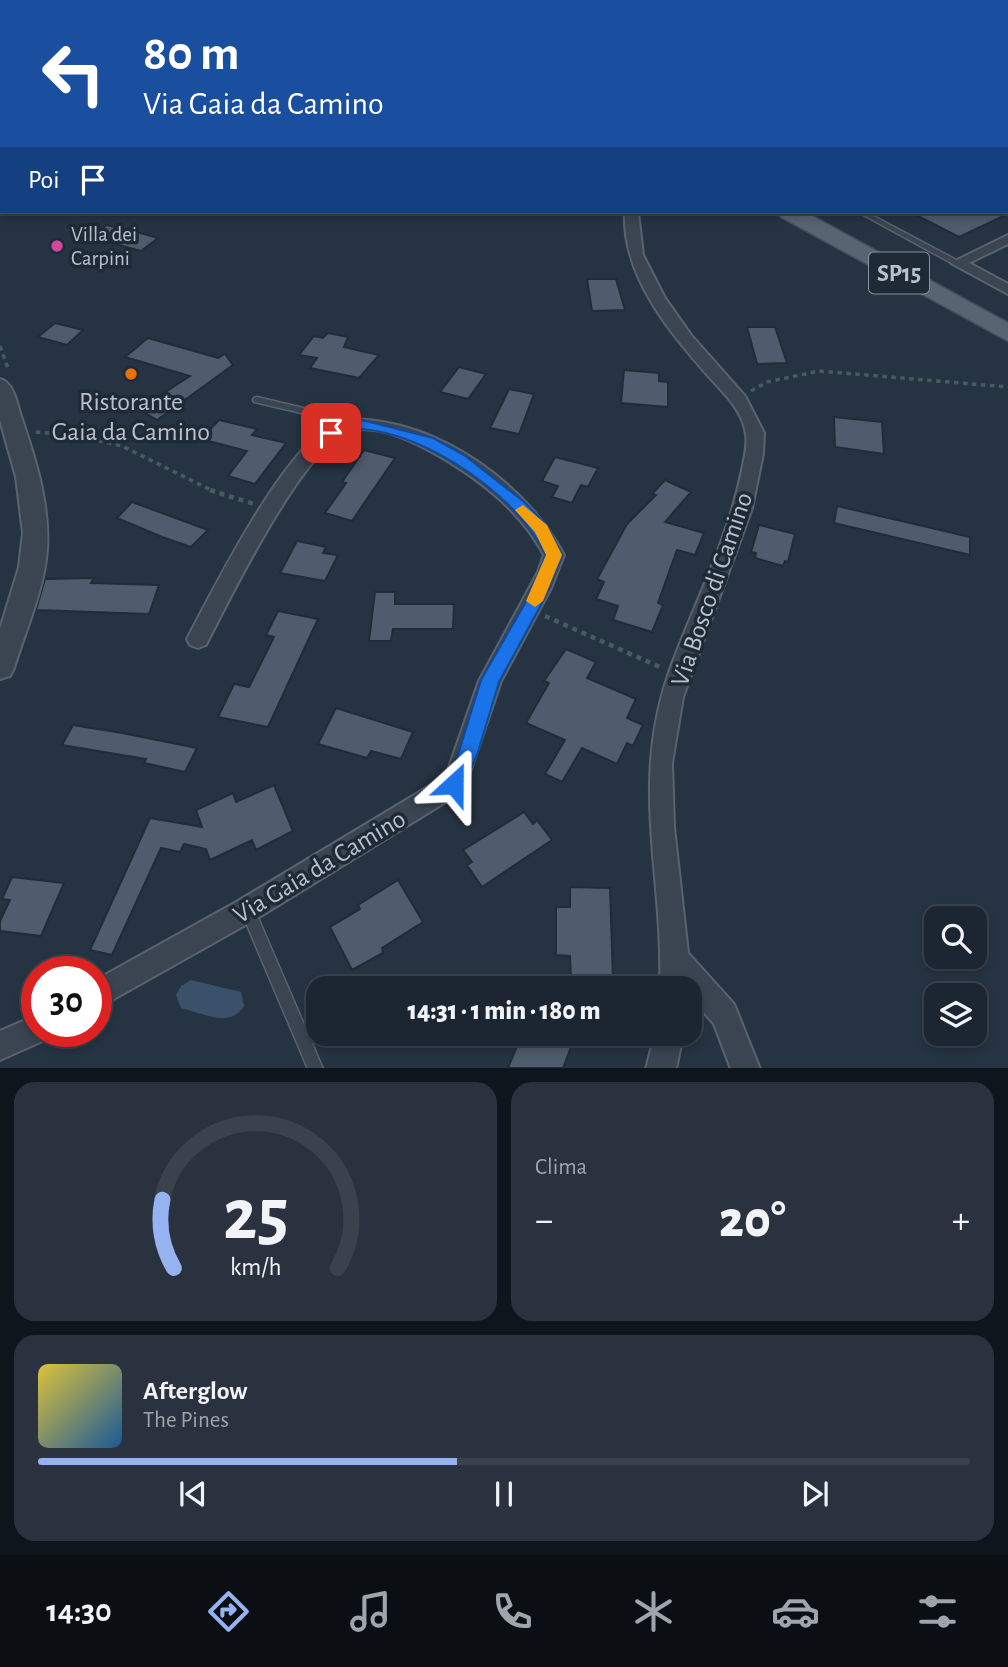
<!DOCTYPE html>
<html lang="it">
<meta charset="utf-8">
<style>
body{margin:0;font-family:"Alegreya Sans",sans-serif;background:#29323e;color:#f1f3f6;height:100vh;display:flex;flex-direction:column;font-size:26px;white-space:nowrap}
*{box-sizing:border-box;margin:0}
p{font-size:23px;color:#a0a5ac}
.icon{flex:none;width:38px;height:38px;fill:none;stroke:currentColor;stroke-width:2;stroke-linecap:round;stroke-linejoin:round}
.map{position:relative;height:1068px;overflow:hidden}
.sheet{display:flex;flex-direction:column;gap:14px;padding:14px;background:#0f151c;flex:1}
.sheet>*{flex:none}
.guide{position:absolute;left:0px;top:0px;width:1008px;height:214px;box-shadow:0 4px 10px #0003,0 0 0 2px #3a434d;background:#1a4fa0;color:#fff;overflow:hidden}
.tools{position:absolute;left:924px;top:906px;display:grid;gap:14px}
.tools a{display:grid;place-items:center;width:63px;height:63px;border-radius:14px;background:#1c2632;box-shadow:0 4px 10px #0003,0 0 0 2px #3a434d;font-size:35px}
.speed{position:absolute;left:21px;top:956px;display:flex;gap:14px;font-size:35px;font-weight:700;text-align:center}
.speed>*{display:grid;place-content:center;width:91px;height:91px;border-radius:50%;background:#1c2632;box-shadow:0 4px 10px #0003,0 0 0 2px #3a434d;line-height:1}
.speed .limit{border:10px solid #d22;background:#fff;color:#111}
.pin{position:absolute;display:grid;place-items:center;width:60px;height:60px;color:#fff;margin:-30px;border-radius:14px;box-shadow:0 4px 10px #0006}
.me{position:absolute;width:77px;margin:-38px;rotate:24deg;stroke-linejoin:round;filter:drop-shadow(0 0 5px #0008)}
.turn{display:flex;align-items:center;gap:24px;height:147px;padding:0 28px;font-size:32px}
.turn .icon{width:91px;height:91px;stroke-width:2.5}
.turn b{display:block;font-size:49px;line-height:60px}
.then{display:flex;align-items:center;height:66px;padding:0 28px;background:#0003;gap:14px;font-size:26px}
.big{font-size:52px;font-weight:800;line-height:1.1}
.sheet .card{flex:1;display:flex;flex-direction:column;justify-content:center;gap:10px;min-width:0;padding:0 24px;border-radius:21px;background:#29323e}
.sheet .dial{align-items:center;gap:0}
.dial svg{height:182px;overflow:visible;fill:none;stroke:#3a434d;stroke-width:7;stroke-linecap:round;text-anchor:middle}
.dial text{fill:#f1f3f6;stroke:none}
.song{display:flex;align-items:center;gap:21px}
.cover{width:84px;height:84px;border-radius:10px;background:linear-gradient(135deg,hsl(50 70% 55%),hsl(210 70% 35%))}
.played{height:7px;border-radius:4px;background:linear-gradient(90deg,#95b2f1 45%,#3a434d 45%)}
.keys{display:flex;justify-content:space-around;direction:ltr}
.heat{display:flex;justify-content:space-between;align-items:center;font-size:38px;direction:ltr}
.sheet .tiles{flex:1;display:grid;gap:14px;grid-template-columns:1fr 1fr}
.card:last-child{grid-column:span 2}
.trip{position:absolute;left:306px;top:976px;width:396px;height:70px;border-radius:21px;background:#1c2632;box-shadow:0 4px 10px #0003,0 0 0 2px #3a434d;font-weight:800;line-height:70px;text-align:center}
.tab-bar{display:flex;height:112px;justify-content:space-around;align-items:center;background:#0b0f14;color:#a0a5ac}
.tab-bar .icon{width:49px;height:49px}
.tab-bar .active{color:#95b2f1}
.tab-bar b{font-size:32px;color:#f1f3f6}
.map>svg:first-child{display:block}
.water{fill:#3b516a}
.building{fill:#4f5c6d;stroke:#212c39;stroke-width:2}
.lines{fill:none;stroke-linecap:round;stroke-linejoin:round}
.service-casing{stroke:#58636f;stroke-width:3}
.minor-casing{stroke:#58636f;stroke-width:4}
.tertiary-casing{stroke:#58636f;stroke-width:4}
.primary-casing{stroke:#444e5b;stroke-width:3}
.path-far1{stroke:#465d5f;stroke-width:3.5;stroke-dasharray:4.5 4.5;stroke-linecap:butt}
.path{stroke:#465d5f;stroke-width:4.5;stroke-dasharray:5 5;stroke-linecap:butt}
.service{fill:#3a4551;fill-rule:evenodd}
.minor{fill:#3a4551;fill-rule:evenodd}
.tertiary{fill:#3a4551;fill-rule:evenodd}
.primary{fill:#586471;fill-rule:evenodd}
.route{fill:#1a73e8;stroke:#114b97;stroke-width:2}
.slow{fill:#f59e0b}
.hotel-dot{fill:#d1479c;stroke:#1f2a37;stroke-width:2.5}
.food-dot{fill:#e8710a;stroke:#1f2a37;stroke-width:2.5}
.labels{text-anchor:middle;stroke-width:7;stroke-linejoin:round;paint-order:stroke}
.far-poi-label{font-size:21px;fill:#b7c0cc;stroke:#1f2a37;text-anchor:start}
.shield{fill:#1f2a37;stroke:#89939f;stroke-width:2}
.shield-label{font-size:24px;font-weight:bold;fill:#b7c0cc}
.poi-label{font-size:26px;fill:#b7c0cc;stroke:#1f2a37}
.street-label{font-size:26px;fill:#b7c0cc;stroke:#1f2a37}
</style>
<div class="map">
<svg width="1008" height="1069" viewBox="0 0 1008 1069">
<rect width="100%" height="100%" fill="#263342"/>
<path class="water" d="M 191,980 L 241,992 L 244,1006 C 230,1029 203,1013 181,1008 L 176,995 L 181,986 Z"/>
<g class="building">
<path d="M 910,212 L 1008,212 L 1008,214 L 959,237 Z"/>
<path d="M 107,225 L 144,234 L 158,238 L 141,251 L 89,237 Z"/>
<path d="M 587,279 L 616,279 L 625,310 L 592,311 Z"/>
<path d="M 55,323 L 83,330 L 67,345 L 38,337 Z"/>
<path d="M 747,327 L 775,327 L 787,363 L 757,364 Z"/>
<path d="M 328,333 L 348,337 L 344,347 L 379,355 L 359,378 L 310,368 L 317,358 L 299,355 L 314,336 L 323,338 Z"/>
<path d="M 148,338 L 218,358 L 225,354 L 233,365 L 157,420 L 139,409 L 190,376 L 125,357 Z"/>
<path d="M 459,367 L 486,374 L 468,399 L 440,392 Z"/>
<path d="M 624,370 L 659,373 L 659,381 L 668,382 L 668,407 L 621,403 Z"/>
<path d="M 509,389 L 534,394 L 519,434 L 490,428 Z"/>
<path d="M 834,417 L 882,422 L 884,454 L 835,447 Z"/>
<path d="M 219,420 L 257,429 L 252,435 L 286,443 L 255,484 L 228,476 L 247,451 L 201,439 Z"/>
<path d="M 364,450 L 395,458 L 352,521 L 325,513 L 346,483 L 342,482 Z"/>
<path d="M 555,457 L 598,468 L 588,487 L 581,485 L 572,503 L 552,497 L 558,486 L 542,481 Z"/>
<path d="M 665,480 L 691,492 L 665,522 L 704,533 L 695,555 L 677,550 L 658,603 L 663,605 L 652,632 L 613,620 L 618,606 L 596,599 L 604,582 L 597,579 L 627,524 L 656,495 L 652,494 Z"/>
<path d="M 132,502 L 208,530 L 191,547 L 162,537 L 117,518 Z"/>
<path d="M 837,506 L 970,537 L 970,555 L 834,523 Z"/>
<path d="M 759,525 L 795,534 L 788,562 L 785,561 L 783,566 L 755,558 L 756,553 L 751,552 Z"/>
<path d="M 297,541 L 326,547 L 323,553 L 338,555 L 325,581 L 280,573 Z"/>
<path d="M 94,578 L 91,583 L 159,585 L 149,614 L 36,610 L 45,579 Z"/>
<path d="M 375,592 L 395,592 L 395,604 L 454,604 L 453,629 L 393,629 L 391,641 L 369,641 Z"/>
<path d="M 278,611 L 318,619 L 268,727 L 218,717 L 234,684 L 249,687 L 274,637 L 266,635 Z"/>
<path d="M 566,649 L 596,662 L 587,678 L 636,699 L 627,718 L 643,725 L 633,746 L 627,743 L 617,764 L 582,748 L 562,782 L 545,774 L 565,740 L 526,723 L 549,683 L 544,681 Z"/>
<path d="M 336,708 L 413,732 L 401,759 L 371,751 L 367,758 L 318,744 Z"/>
<path d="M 73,725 L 122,733 L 197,748 L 185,772 L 144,763 L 146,759 L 62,745 Z"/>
<path d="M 274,785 L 293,831 L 256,850 L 252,840 L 210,860 L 206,849 L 184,844 L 180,852 L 161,848 L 112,955 L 90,950 L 150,818 L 202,827 L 196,810 L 233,793 L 236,802 Z"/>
<path d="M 524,812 L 533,824 L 537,820 L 552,840 L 482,887 L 467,865 L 472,862 L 463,850 Z"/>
<path d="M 12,877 L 64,883 L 41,936 L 0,931 L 0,921 L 10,900 L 2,899 Z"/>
<path d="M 398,880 L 423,922 L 382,948 L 383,953 L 352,970 L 330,927 L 360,909 L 358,905 Z"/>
<path d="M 570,887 L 610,888 L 613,979 L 571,977 L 570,956 L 556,955 L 556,907 L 570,907 Z"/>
<path d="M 522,1034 L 556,1034 L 573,1042 L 563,1068 L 508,1068 Z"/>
</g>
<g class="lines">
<defs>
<g id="service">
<path d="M 858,212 L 866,212 L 962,263 L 958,265 L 955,265 Z"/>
<path d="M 257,397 L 333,415 L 347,427 L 343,430 L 327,419 L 254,402 L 253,400 L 254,398 Z"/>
<path d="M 248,904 L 253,906 L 323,1069 L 308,1069 L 241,911 L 243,906 Z"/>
</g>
<g id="minor">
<path d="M 151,0 L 161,0 L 150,2 Z"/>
<path d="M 651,0 L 661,0 L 650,2 Z"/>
<rect x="0" y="66" width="2" height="6"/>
<rect x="1006" y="76" width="2" height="7"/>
<path d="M 625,212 L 638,212 L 643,255 L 665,298 L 691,335 L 745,396 L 764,433 L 763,454 L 752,508 L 683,697 L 672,763 L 674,827 L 688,953 L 734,1004 L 760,1069 L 731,1069 L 714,1024 L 690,996 L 690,989 L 660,989 C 664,871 628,782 672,664 C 696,600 728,539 742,470 C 744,459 748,446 746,434 C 743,411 724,393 709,377 C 669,331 622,276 625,212 Z"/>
<path d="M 1008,235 L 1008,244 L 969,263 L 1008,284 L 1008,294 L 951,263 Z"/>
<path d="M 355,419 C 440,422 524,482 564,555 L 551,588 L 501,681 L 466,784 L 462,792 L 256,919 L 96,1009 L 96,980 L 238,901 L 446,776 L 479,681 L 538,572 L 544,555 C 521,512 483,482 441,457 C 417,443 379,423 350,431 C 306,442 228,602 206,645 L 198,648 L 190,645 L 187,639 C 216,584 274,469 321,432 C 331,424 342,421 355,419 Z"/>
<path d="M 37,1015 L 37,1031 L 51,1031 L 47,1039 L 0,1060 L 0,1031 Z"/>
<path d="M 655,1034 L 683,1034 L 676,1069 L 646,1069 Z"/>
</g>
<path id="tertiary" d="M 0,379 C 15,383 17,406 22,419 C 36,461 50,505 47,550 C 44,590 26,629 14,668 L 10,676 L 0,679 L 0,629 L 19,567 L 23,533 L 16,477 L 0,420 Z"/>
<g id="primary">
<path d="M 409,0 L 426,0 L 427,2 L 411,2 Z"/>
<path d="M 778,212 L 805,212 L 1008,323 L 1008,341 L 781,217 Z"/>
</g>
</defs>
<use href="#service" class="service-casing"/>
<use href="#minor" class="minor-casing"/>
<use href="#tertiary" class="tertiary-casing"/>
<use href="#primary" class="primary-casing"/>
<g class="path-far1">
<path d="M 0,346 L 9,371"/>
<path d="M 751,391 L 767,382 L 819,371 L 1008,387"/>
<path d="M 36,432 L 73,435 L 122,446 L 215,492"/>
</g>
<g class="path">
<path d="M 210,490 L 254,504"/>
<path d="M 545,616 L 662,668"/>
</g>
<use href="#service" class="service"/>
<use href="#minor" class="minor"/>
<use href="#tertiary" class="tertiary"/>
<use href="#primary" class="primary"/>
</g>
<path class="route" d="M 362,420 L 433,438 L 464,455 L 523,501 L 547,525 L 562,555 L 543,601 L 499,682 L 477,755 L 461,791 L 454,793 L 447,791 L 445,784 L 458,755 L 481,680 L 527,600 L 546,555 C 519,497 427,433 361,429 C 349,429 342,435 331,438 L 324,433 L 338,423 Z"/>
<path class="slow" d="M 523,505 L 547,525 L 562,555 L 543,601 L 535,607 L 526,601 L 546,555 L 535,532 L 515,510 Z"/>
<circle class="hotel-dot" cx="57" cy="246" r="7"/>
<circle class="food-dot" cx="131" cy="374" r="7"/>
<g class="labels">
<g class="far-poi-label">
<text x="71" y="241">Villa dei<tspan x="71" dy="24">Carpini</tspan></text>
</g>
<rect class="shield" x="869" y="252.5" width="60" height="41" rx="5"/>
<g class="shield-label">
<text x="899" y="281">SP15</text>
</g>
<g class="poi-label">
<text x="131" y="410">Ristorante<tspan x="131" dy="30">Gaia da Camino</tspan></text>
</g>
<g class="street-label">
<text transform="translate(711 589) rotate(-71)" y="9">Via Bosco di Camino</text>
<text transform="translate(319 866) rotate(-31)" y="9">Via Gaia da Camino</text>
</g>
</g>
</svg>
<div class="tools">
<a><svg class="icon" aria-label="search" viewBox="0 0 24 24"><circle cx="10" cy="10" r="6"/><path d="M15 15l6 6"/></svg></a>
<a><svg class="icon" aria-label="layers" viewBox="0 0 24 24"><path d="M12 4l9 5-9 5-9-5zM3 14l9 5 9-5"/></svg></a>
</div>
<div class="speed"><div class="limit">30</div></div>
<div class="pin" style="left:331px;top:433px;background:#d93025"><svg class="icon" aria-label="arrive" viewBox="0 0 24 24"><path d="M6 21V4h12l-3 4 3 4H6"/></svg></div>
<svg class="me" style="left:454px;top:784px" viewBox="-20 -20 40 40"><path d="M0-17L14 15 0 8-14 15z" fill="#1a73e8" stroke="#fff" stroke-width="4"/></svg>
<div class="trip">14:31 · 1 min · 180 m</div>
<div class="guide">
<div class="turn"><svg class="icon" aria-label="left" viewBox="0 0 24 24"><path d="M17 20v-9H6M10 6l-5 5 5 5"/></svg><div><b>80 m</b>Via Gaia da Camino</div></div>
<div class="then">Poi<svg class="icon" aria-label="arrive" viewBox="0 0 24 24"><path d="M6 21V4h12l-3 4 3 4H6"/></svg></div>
</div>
</div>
<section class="sheet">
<div class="tiles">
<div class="card dial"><svg viewBox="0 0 100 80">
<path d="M14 69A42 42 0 1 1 86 69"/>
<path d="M14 69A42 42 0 0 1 9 39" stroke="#95b2f1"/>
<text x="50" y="56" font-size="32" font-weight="700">25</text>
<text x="50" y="72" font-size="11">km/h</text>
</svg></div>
<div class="card"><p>Clima</p>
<div class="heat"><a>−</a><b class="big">20°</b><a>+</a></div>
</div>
<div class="card">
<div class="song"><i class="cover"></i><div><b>Afterglow</b><p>The Pines</p></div></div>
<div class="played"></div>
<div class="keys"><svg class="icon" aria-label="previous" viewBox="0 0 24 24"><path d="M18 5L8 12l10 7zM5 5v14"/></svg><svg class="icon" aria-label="pause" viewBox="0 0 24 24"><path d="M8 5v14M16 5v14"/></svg><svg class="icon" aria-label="next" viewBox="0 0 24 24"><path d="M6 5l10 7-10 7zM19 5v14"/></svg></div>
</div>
</div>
</section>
<nav class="tab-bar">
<b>14:30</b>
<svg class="icon active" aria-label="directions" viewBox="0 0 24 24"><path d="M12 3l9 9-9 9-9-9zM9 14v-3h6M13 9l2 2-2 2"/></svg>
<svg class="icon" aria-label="music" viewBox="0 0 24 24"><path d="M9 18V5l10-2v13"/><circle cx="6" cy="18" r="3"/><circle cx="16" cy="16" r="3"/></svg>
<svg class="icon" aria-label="phone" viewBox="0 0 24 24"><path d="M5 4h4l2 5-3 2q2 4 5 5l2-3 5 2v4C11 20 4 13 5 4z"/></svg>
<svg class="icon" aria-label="climate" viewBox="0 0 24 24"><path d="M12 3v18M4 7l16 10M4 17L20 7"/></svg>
<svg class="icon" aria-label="car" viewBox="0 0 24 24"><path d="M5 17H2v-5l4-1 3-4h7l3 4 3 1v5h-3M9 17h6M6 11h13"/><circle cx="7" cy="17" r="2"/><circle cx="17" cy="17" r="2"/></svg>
<svg class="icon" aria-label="filters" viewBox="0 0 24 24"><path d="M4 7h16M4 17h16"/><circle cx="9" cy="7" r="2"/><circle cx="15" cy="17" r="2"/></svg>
</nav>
